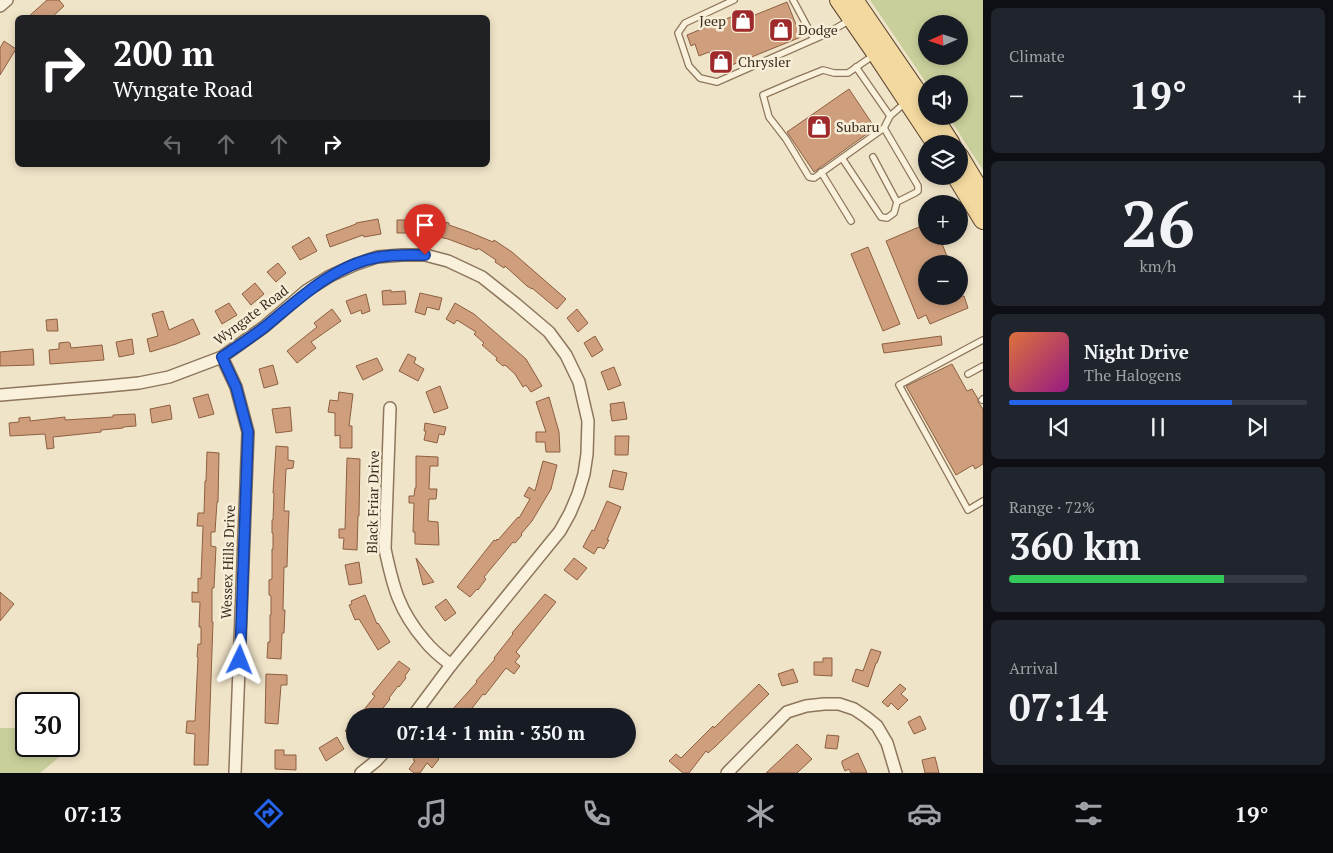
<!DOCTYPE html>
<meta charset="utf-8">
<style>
body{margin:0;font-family:"PT Serif",serif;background:#20242c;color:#f1f3f6;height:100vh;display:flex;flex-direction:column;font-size:19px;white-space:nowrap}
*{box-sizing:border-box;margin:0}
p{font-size:16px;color:#9ea1a6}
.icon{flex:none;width:28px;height:28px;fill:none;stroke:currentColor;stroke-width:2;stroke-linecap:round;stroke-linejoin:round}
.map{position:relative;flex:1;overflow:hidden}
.details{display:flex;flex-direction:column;gap:8px;padding:8px;background:#0d0f14;width:350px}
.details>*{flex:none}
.hud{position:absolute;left:15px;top:15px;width:475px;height:152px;border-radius:8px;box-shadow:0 2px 8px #0003;background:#202124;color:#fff;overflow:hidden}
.needle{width:32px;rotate:267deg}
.tools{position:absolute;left:918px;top:15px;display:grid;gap:10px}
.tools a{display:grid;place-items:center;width:50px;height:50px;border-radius:50%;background:#171b24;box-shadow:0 2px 8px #0003;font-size:25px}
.speed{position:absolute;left:15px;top:692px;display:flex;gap:10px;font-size:25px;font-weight:700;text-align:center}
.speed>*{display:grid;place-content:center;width:65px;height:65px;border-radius:50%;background:#171b24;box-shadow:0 2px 8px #0003;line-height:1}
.speed .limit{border:2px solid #111;border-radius:8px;background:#fff;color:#111}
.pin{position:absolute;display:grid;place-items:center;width:42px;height:42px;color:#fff;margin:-51px -21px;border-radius:50% 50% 50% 0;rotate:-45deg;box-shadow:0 0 5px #0007}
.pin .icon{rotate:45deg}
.me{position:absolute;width:55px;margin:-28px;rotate:2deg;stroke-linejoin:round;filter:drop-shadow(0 0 4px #0008)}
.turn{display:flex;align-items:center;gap:18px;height:105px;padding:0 15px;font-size:22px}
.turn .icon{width:65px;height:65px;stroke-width:2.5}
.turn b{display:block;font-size:35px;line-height:42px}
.lanes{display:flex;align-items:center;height:48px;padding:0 15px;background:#0003;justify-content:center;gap:25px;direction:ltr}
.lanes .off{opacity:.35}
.big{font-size:38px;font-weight:700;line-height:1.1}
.details .tile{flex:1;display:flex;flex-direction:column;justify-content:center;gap:8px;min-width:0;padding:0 18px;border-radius:8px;background:#20242c}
.details .dial{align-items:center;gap:0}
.dial b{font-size:65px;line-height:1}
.song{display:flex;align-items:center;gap:15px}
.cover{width:60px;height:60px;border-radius:8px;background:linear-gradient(135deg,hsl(20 70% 55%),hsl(310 70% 35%))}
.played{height:5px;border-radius:2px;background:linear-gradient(90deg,#2563eb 75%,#363941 75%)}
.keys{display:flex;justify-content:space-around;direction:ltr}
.heat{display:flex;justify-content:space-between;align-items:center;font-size:28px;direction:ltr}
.charge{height:8px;border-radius:4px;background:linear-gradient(90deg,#34c759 72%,#363941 0)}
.trip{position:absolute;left:346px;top:708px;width:290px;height:50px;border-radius:25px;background:#171b24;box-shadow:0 2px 8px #0003;font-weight:700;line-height:50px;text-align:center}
.tabs{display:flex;height:80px;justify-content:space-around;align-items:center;background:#090b0e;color:#9ea1a6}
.tabs .icon{width:35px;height:35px}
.tabs .selected{color:#2563eb}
.tabs b{font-size:22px;color:#f1f3f6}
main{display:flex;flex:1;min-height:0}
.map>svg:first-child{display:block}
.green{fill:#c9cf9b;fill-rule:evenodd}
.building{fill:#cf9f7d;stroke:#8d5f41}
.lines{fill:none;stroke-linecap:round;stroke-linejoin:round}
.service-casing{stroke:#8d765c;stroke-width:8}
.minor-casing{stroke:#8d765c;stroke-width:14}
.primary-casing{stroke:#5b4430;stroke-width:20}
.service{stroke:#faf1dc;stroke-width:5.5}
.minor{stroke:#faf1dc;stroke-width:11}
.primary{stroke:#f3d9a0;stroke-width:18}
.route-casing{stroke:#184099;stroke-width:12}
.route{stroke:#2563eb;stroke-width:9}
.labels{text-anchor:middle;stroke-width:5;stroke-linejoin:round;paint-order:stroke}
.poi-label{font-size:14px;fill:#3d2e20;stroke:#f7eed8;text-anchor:start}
.street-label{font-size:14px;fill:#3d2e20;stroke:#f7eed8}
</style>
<main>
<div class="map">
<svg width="983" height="773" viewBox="0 0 983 773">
<rect width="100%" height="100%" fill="#f0e4c8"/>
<g class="green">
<path d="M 870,0 L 983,0 L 983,170 L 948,116 L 959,116 L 959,84 L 927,84 ZM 926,24 L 959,24 L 959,56 L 926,56 Z"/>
<path d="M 0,728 L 26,728 L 26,746 L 58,746 L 63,754 L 40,773 L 0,773 Z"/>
</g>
<g class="building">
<path d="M 47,0 L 59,0 L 64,6 L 51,18 L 27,18 Z"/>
<path d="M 787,2 L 801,37 L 717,71 L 709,52 L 699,56 L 695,44 L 691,46 L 687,35 L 748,10 L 750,17 Z"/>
<path d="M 4,41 L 16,49 L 0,75 L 0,48 Z"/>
<path d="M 849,89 L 875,128 L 814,172 L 787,132 Z"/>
<path d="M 378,219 L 381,234 L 364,237 L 363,235 L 330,247 L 326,235 L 356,224 L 356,223 Z"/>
<path d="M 427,219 L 449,223 L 449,225 L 469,232 L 493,242 L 494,240 L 512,252 L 566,299 L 557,309 L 532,288 L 532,289 L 527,286 L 505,266 L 504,268 L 495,262 L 496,260 L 478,248 L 477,250 L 448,239 L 421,233 L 397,233 L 397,220 L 426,220 Z"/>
<path d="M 926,224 L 926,236 L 939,236 L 950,264 L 926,264 L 926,296 L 964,296 L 968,308 L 930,324 L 926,315 L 918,319 L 886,241 Z"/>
<path d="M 309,237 L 317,251 L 300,260 L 292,247 Z"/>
<path d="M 868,247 L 900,324 L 883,331 L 851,254 Z"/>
<path d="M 278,263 L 286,273 L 276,282 L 267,272 Z"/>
<path d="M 255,283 L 264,294 L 251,305 L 242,294 Z"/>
<path d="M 391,290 L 391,292 L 405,291 L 406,304 L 383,305 L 382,291 Z"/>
<path d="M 420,293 L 442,298 L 439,310 L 427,307 L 425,315 L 415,312 Z"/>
<path d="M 366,294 L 370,311 L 362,314 L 361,310 L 351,314 L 346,301 Z"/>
<path d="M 229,303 L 237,315 L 222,324 L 215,311 Z"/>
<path d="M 455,303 L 474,314 L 526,359 L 542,386 L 531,392 L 526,385 L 523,387 L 515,374 L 505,365 L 503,366 L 496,360 L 497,358 L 482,345 L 484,343 L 474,334 L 476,332 L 457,320 L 454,324 L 446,319 Z"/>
<path d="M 332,309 L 341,321 L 311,342 L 316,348 L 297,363 L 287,351 L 317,327 L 314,323 Z"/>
<path d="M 577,309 L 588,323 L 578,332 L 567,318 Z"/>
<path d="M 163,311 L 169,330 L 193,319 L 200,334 L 176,344 L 150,352 L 147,339 L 158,336 L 152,314 Z"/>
<path d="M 57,319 L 58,331 L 47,331 L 46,320 Z"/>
<path d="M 595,336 L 603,350 L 592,357 L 584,343 Z"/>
<path d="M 941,336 L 942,345 L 884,353 L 882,344 Z"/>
<path d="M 132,339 L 134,354 L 119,357 L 116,342 Z"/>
<path d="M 68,342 L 70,343 L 71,348 L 102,345 L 104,360 L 50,364 L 49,350 L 59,349 L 59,343 Z"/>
<path d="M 33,349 L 34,365 L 0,366 L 0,352 Z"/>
<path d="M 408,354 L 416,358 L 414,363 L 424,369 L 418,381 L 399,371 Z"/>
<path d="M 377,358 L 383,370 L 363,380 L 356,366 Z"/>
<path d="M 952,364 L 967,391 L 972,389 L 978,399 L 978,402 L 983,409 L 983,464 L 975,469 L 973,465 L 956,475 L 906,386 Z"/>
<path d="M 273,365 L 278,384 L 264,388 L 259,369 Z"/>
<path d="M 614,367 L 621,385 L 608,390 L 601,372 Z"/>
<path d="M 440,386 L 448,408 L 434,413 L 426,392 Z"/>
<path d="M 339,392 L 353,394 L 349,426 L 352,426 L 352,448 L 340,448 L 340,435 L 335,436 L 335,413 L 328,412 L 330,400 L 338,401 Z"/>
<path d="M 208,394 L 214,414 L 199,418 L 193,398 Z"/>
<path d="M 549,397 L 559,432 L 560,452 L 546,452 L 545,442 L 536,442 L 536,432 L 546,432 L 536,402 Z"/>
<path d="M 624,402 L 627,419 L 612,421 L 610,410 L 611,410 L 610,404 Z"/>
<path d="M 170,405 L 172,419 L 152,423 L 150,409 Z"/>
<path d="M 290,407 L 292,431 L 276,433 L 272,409 Z"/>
<path d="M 135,414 L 136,426 L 123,427 L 123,428 L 101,430 L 101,432 L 53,437 L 54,448 L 47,449 L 45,434 L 10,436 L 9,423 L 19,422 L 19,418 L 30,417 L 30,421 L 65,417 L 65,420 L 113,417 L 113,415 Z"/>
<path d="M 425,423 L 446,427 L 444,435 L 439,434 L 437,443 L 424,440 L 426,431 L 424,431 Z"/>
<path d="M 615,436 L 629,436 L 628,455 L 615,455 Z"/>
<path d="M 276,446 L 288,447 L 288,460 L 294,461 L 293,468 L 286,469 L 284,511 L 289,511 L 288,534 L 287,567 L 284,567 L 283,610 L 285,610 L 284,633 L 282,633 L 281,659 L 267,658 L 268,642 L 270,642 L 270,615 L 271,615 L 271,596 L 269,595 L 269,580 L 272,579 L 272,549 L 273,549 L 273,533 L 272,533 L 272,520 L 273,520 L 274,493 L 273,493 Z"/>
<path d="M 207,452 L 219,453 L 218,502 L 217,502 L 215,532 L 211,532 L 211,546 L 216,547 L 214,588 L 212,588 L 212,622 L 213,622 L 208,765 L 194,765 L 195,734 L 186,733 L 187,721 L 195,721 L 198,657 L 197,657 L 198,644 L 201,644 L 201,627 L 199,627 L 200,602 L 192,602 L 192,592 L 198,593 L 198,578 L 201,579 L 203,526 L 197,526 L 198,513 L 204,513 L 205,481 L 206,481 Z"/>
<path d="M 416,456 L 438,457 L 438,466 L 430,466 L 429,489 L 437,489 L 436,499 L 429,499 L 428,521 L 438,522 L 439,545 L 415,544 L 415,532 L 413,532 L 414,503 L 409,503 L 409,496 L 414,496 L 415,488 L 416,488 Z"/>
<path d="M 347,458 L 360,459 L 359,516 L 358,516 L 357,550 L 343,549 L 344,538 L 339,538 L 339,529 L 345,529 Z"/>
<path d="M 543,461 L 557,465 L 551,489 L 532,521 L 521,534 L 522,535 L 515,543 L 513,542 L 484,577 L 486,579 L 478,590 L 477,589 L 470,597 L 457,587 L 494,540 L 496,541 L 497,539 L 498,540 L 518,517 L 519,518 L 530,499 L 524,496 L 529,487 L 535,491 Z"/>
<path d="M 613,470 L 627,473 L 623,490 L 609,487 Z"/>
<path d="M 607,501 L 621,507 L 607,540 L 609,540 L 604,549 L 600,547 L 599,548 L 598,547 L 594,554 L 583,547 L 592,530 L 594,531 Z"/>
<path d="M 416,558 L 434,582 L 423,585 Z"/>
<path d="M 574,558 L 587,568 L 577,580 L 564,570 Z"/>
<path d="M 359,562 L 362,583 L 349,585 L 345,565 Z"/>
<path d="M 0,592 L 14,604 L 0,621 Z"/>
<path d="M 545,594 L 556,602 L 516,652 L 520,656 L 515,662 L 520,666 L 514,674 L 506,668 L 485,695 L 483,694 L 469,712 L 474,716 L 458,716 L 451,711 L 477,682 L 476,681 L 495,659 L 494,658 L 513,634 L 512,633 Z"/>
<path d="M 365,595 L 377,624 L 378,623 L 390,642 L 378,650 L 359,619 L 355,620 L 349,605 L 352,604 L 351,601 Z"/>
<path d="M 446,599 L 456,613 L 445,621 L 435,607 Z"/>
<path d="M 871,649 L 881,652 L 877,663 L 876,663 L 868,687 L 852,681 L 856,669 L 863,671 Z"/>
<path d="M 823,658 L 832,658 L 832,676 L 814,675 L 814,662 L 823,662 Z"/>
<path d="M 399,661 L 410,669 L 405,676 L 406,678 L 399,687 L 398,686 L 389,698 L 390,699 L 377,716 L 359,716 L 375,696 L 372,694 Z"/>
<path d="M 793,669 L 798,682 L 782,686 L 778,674 Z"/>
<path d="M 266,674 L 287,675 L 287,685 L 281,685 L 278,724 L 265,723 Z"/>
<path d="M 759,684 L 769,694 L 716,746 L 708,753 L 706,751 L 689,773 L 683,773 L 669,761 L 676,754 L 681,758 L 713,726 L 714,728 Z"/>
<path d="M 900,684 L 906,689 L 901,694 L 908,700 L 898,710 L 891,703 L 888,707 L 882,702 Z"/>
<path d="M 920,716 L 926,729 L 914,734 L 908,722 Z"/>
<path d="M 355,719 L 355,740 L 345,731 Z"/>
<path d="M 827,735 L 839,736 L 837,749 L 825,748 Z"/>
<path d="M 337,737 L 344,749 L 326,761 L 319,748 Z"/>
<path d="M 797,744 L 812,759 L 797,773 L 766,773 Z"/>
<path d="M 421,749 L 426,749 L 439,759 L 432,768 L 427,763 L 420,773 L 414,773 L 409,769 L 415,761 L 413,760 Z"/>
<path d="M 275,750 L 284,750 L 284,755 L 296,755 L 296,770 L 275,769 Z"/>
<path d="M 858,753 L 867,773 L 851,773 L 849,769 L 845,771 L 842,764 L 842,761 Z"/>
<path d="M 935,757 L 939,773 L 925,773 L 922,760 Z"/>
</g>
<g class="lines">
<defs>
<g id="service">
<path d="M 734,0 L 685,23 L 678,33 L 689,66 L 700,78 L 717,82 L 826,34 L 850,20"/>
<path d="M 793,0 L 814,39"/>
<path d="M 874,55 L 848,73 L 834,73 L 823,70 L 798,80 L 763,95 L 769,117 L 786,139 L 809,177 L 814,178 L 884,128 L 890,116 L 906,102"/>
<path d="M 856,67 L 890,116"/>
<path d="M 884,128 L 918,186 L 918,191 L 915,193 L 897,202"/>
<path d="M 842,158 L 881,217 L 887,218 L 894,213 L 897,202 L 873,157"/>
<path d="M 821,172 L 851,221"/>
<path d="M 983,340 L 899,385 L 968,510 L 983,501"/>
<path d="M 968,374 L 983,366"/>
<path d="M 982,400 L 983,399"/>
</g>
<g id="minor">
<path d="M 0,6 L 7,0"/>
<path d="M 222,357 L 236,387 L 248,432 L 235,773"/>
<path d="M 0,395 L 108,386 L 139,383 L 169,377 L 222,357 L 264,327 L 306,291 L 330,276 L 354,265 L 377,257 L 402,255 L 425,255 L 448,261 L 482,277 L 516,304 L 549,332 L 566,355 L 579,382 L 588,421 L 587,454 L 584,474 L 578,494 L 570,513 L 560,531 L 451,665 L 413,716"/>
<path d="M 390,408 L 385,549 C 393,587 399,611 425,641 C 432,650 442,658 451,665"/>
<path d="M 361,773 L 376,761 L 387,749"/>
<path d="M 727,773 L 787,712 L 806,706 L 824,704 L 839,704 L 854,709 L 866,717 L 877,726 L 887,743 L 896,773"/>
</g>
<g id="primary">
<path d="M 839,0 L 875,52 L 936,144"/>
<path d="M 854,0 L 926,105"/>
<path d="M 933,116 L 951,144"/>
<path d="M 959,156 L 983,196"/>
<path d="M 956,176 L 983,220"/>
</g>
</defs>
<use href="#service" class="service-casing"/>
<use href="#minor" class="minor-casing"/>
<use href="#primary" class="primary-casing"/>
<use href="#service" class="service"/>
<use href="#minor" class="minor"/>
<use href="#primary" class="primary"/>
</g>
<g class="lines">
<defs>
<path id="route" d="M 240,660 L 248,432 L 236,387 L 222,357 C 237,347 252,337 266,326 C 300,298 334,265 379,257 C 394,254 409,255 425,255"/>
</defs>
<use href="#route" class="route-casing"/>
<use href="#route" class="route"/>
</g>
<defs>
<symbol id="shop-square" viewBox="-11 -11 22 22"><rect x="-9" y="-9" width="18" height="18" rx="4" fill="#9e2a2b" stroke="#f7eed8"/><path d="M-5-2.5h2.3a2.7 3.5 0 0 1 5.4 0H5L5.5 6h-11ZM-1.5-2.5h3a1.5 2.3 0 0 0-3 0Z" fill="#fff"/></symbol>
</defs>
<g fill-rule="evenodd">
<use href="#shop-square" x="729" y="7" width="28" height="28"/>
<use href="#shop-square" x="767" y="16" width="28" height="28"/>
<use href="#shop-square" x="707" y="48" width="28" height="28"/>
<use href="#shop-square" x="805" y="113" width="28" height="28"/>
</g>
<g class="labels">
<g class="poi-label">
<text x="726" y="26" text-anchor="end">Jeep</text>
<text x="798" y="35">Dodge</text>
<text x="738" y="67">Chrysler</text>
<text x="836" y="132">Subaru</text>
</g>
<g class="street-label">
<text transform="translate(251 315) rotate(-37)" y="5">Wyngate Road</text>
<text transform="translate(373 502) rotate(-89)" y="5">Black Friar Drive</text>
<text transform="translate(228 562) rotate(-88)" y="5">Wessex Hills Drive</text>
</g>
</g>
</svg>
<div class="tools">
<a><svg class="needle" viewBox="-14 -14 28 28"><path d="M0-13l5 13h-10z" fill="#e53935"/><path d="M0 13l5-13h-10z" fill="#9ea1a6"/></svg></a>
<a><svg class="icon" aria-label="sound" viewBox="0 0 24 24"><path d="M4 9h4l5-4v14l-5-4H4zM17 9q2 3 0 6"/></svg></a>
<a><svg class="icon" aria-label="layers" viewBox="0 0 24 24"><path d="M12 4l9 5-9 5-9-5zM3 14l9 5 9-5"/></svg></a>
<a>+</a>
<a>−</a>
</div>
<div class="speed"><div class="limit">30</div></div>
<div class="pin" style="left:425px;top:255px;background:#d93025"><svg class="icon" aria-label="arrive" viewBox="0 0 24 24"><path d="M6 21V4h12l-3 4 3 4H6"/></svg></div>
<svg class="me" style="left:240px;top:660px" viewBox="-20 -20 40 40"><path d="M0-17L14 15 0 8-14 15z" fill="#2563eb" stroke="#fff" stroke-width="4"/></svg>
<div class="trip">07:14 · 1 min · 350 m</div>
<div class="hud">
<div class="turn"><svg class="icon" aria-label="right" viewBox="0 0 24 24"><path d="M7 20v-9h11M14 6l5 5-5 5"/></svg><div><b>200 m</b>Wyngate Road</div></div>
<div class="lanes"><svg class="icon off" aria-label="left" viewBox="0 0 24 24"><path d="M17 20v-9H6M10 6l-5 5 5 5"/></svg><svg class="icon off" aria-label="ahead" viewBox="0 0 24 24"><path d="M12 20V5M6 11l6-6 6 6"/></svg><svg class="icon off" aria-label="ahead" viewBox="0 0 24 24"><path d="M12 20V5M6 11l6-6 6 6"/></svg><svg class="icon" aria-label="right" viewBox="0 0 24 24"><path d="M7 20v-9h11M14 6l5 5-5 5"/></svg></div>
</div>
</div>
<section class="details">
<div class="tile"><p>Climate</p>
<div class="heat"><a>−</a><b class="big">19°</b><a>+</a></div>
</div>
<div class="tile dial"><b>26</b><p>km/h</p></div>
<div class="tile">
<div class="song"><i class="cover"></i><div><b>Night Drive</b><p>The Halogens</p></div></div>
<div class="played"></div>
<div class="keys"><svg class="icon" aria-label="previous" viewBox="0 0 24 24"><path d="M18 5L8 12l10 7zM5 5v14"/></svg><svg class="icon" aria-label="pause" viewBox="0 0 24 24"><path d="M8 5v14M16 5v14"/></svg><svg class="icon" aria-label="next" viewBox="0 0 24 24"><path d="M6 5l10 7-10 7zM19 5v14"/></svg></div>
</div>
<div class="tile"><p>Range · 72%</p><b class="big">360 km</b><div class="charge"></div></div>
<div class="tile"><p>Arrival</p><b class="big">07:14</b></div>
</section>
</main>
<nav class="tabs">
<b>07:13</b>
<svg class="icon selected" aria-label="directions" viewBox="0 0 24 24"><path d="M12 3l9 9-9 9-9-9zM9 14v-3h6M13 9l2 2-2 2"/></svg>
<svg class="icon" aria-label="music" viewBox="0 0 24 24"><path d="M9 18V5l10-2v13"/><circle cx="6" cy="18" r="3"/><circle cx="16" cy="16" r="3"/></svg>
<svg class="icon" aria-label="phone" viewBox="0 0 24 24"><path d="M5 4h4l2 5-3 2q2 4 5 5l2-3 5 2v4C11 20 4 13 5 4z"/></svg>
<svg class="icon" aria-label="climate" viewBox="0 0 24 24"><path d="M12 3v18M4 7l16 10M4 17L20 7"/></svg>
<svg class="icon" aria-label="car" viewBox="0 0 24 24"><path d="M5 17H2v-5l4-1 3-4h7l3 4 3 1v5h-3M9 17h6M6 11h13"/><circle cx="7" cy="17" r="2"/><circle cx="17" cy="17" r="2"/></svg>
<svg class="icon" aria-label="filters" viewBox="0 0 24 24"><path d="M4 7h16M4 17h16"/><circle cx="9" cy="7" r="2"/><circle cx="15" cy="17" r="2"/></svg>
<b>19°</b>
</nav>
